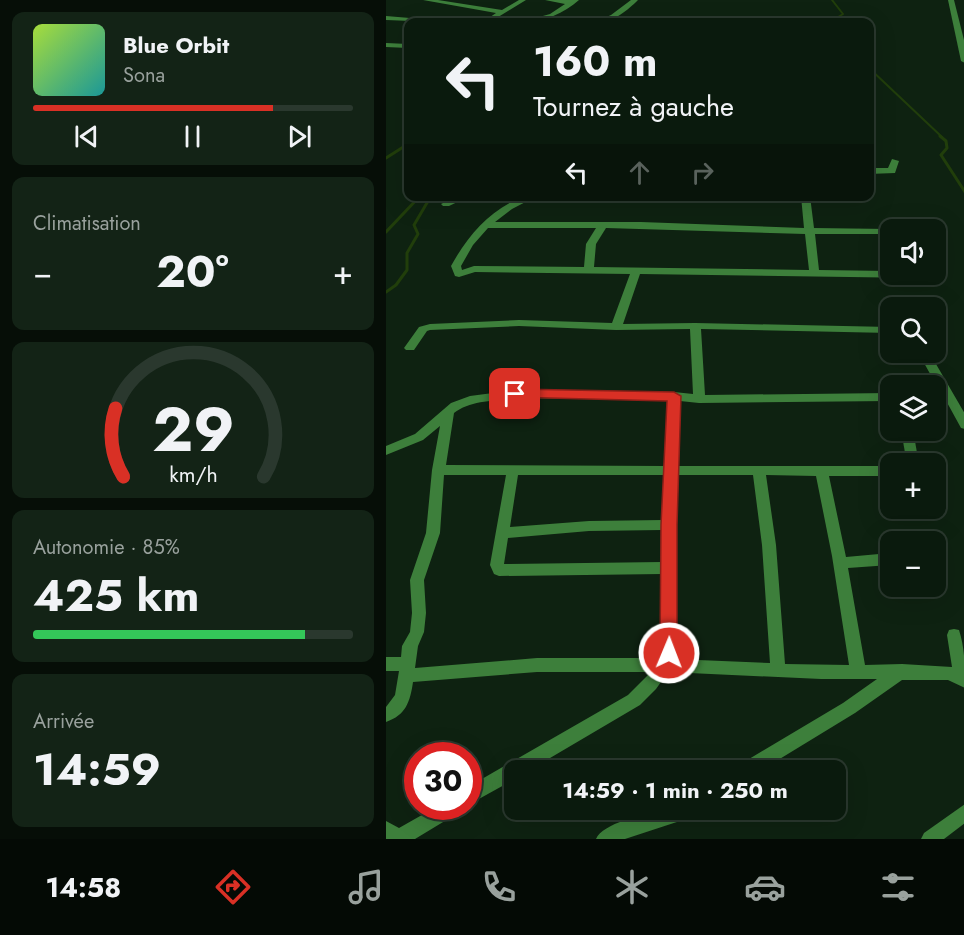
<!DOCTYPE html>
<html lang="fr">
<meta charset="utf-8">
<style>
body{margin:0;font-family:Jost,sans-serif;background:#132316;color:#f1f3f6;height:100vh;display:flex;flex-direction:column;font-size:22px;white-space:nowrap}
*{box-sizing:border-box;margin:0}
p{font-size:20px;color:#99a19d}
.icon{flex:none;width:33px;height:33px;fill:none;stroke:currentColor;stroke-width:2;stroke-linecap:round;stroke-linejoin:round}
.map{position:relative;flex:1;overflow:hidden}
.drawer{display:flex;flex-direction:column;gap:12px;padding:12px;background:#060e07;width:386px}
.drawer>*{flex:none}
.banner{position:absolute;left:18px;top:18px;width:470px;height:183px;border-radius:12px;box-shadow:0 6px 24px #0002,0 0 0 2px #2a382e;background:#0a1a0d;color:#f1f3f6;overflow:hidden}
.tools{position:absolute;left:494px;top:219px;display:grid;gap:12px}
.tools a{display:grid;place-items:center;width:66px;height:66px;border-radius:12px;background:#0a1a0d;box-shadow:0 6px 24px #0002,0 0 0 2px #2a382e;font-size:30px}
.speed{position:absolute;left:18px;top:742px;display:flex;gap:12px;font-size:30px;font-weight:700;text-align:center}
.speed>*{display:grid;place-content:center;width:78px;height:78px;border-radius:50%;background:#0a1a0d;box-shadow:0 6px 24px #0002,0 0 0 2px #2a382e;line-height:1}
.speed .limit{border:9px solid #d22;background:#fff;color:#111}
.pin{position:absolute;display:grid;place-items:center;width:51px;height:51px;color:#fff;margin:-26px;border-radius:12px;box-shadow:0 3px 9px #0006}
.me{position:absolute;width:66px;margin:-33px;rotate:1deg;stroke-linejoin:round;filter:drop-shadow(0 0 4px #0008)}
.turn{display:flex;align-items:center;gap:21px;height:126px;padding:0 30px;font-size:27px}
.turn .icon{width:78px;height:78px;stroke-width:2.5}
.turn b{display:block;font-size:42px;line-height:51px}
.lanes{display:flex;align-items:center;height:57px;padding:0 30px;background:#0003;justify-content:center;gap:30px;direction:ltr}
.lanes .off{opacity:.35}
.big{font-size:45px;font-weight:700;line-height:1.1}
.drawer .widget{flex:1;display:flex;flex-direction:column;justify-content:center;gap:9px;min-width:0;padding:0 21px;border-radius:12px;background:#132316}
.drawer .dial{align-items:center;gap:0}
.dial svg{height:156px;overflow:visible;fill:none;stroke:#2a382e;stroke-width:7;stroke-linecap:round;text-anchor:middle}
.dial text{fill:#f1f3f6;stroke:none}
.song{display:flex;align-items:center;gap:18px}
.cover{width:72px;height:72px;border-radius:9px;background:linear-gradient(135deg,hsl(80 70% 55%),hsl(180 70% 35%))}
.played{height:6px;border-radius:3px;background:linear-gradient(90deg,#d93025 75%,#2a382e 75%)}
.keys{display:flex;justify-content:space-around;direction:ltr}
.heat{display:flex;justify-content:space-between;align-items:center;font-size:33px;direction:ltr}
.charge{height:9px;border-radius:4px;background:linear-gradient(90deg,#34c759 85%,#2a382e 0)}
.trip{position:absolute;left:118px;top:760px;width:342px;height:60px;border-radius:12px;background:#0a1a0d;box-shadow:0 6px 24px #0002,0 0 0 2px #2a382e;font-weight:700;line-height:60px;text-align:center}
.tab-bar{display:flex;height:96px;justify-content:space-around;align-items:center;background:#040a05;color:#99a19d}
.tab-bar .icon{width:42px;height:42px}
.tab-bar .current{color:#d93025}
.tab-bar b{font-size:27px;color:#f1f3f6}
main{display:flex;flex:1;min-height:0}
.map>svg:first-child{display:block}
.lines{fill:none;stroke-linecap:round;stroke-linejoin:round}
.stream-far1{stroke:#213e0b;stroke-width:2}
.stream{stroke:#213e0b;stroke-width:3}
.minor{fill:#3d7f3b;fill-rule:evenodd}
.route{fill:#d93025;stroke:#8d1f18;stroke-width:1.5}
</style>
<main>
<section class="drawer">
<div class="widget">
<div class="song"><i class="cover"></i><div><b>Blue Orbit</b><p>Sona</p></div></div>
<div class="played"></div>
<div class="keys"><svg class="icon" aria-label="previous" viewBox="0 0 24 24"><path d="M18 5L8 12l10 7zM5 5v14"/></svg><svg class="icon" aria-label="pause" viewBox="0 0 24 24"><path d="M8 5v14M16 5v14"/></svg><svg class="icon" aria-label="next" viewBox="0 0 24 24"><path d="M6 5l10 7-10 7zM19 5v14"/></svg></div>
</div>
<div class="widget"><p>Climatisation</p>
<div class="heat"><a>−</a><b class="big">20°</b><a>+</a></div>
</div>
<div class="widget dial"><svg viewBox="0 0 100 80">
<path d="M14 69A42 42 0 1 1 86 69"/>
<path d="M14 69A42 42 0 0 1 10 34" stroke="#d93025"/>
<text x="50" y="56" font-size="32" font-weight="700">29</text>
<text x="50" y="72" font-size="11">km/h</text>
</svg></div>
<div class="widget"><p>Autonomie · 85%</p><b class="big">425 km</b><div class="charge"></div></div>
<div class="widget"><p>Arrivée</p><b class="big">14:59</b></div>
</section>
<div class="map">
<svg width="579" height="839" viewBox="0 0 579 839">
<rect width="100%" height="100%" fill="#0e2211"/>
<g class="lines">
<g class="stream-far1">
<path d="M 444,22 L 457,14 L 446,0"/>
<path d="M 483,68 L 556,137"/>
</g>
<g class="stream">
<path d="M 554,136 L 560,141 L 561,148 L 555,155 L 579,192"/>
<path d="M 0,158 L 22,144"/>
<path d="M 0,232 L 34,196"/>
<path d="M 0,292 L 10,285 L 21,270 L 21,253 L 32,234 L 28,225 L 45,196"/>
</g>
<g class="minor">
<path d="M 37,0 L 52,0 L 116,10 L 133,0 L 140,0 L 104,22 L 97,22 L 110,13 Z"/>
<path d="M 159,0 L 193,0 C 178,13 158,22 138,22 L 139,21 L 164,14 L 179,4 Z"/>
<path d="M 245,0 L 252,0 C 241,11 225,24 209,22 L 225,15 Z"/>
<path d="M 562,0 L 568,0 L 579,44 L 579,63 L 575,61 Z"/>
<path d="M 0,16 L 48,20 L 51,22 L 0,20 Z"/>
<path d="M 0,43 L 22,44 L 22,48 L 0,47 Z"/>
<path d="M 506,159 L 513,161 L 509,173 L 483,174 L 483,168 L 502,168 Z"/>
<path d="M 71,196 L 84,196 L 63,206 L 57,206 L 55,204 Z"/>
<path d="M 138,196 L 151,196 L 126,209 L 109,222 L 255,222 L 418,228 L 415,196 L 424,196 L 428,228 L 503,229 L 503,233 L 500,234 L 429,234 L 433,270 L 504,271 L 504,274 L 533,274 L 533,278 L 254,274 L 237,324 L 309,323 L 504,327 L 504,333 L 315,329 L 319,395 L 504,393 L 504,401 L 313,403 L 294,401 L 292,466 L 504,466 L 504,476 L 443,476 L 460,557 L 504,553 L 504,565 L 462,568 L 479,665 L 516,664 L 566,667 L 561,635 L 563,630 L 568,629 L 573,630 C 579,648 579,669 579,688 L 562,680 L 516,680 L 469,713 L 374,771 L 351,771 L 353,765 L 457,703 L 491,679 L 435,679 L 282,672 L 270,689 L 254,705 L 142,771 L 129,771 L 129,779 L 82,805 L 82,787 L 242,695 L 265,672 L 151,672 L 27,682 C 24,702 20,715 0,722 L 0,707 L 9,695 L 13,671 L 0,671 L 0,657 L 15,657 L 16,646 L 24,632 L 26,613 L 24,580 L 40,533 L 46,470 L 54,426 L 37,440 L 0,455 L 0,446 L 29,434 L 65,403 L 84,396 L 129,390 L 288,392 L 307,394 L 304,329 L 230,330 L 133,326 L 44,330 L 41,331 L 28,350 L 20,350 L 18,348 L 33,327 L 44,324 L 133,320 L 226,323 L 244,274 L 89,272 L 73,277 L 69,276 L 65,266 C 82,235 104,210 138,196 ZM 102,228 L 210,228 L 200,244 L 198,267 L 88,266 L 76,270 L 75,266 L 87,245 ZM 220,228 L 419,234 L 423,270 L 208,267 L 210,244 ZM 129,398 L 282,400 L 279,466 L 60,465 L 68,413 C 84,400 109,401 129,398 ZM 58,475 L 120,475 L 104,565 L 108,574 L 113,576 L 276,574 L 275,653 L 273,658 L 151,658 L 29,668 L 32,646 L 38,632 L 40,613 L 38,580 L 54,533 ZM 132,475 L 279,475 L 277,520 L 203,521 L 124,527 ZM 291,475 L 367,475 L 376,545 L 384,663 L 288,659 L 291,653 ZM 380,475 L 430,476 L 446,556 L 463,665 L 399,664 L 390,545 ZM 276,530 L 276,562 L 118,564 L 122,538 L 203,531 Z"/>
<path d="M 532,352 L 543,352 L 579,414 L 579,429 L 575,428 L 558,397 L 549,398 L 549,390 L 553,390 Z"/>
<path d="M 515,430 L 527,430 L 533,464 L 521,464 Z"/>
<path d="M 579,804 L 579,823 L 558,839 L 535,839 L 538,833 Z"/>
<path d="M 50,807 L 75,807 L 72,813 L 29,839 L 0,839 L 0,821 L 13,828 Z"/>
<path d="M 273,810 L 309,810 L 306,816 L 300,819 L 239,839 L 210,839 C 217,823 257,815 273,810 Z"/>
</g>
</g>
<path class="route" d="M 129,389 L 288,392 L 295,396 L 291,525 L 291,653 L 289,659 L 283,661 L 277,659 L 274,653 L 275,525 L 281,401 L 124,397 L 123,394 Z"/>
</svg>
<div class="tools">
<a><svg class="icon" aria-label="sound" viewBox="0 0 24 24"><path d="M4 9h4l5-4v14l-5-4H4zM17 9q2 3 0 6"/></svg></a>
<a><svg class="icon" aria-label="search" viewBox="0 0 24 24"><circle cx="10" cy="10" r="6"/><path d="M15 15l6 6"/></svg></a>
<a><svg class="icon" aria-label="layers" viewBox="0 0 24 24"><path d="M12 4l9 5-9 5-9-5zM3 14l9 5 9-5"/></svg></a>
<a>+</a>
<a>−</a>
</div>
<div class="speed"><div class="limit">30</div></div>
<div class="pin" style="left:129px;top:394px;background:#d93025"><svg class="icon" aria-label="arrive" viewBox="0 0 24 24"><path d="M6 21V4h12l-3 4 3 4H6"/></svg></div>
<svg class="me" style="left:283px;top:653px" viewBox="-20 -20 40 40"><circle r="17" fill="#d93025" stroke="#fff" stroke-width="3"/><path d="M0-11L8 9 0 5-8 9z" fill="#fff"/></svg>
<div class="trip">14:59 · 1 min · 250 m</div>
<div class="banner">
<div class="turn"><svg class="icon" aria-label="left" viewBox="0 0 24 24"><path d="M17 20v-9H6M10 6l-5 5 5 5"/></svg><div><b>160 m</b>Tournez à gauche</div></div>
<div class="lanes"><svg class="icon" aria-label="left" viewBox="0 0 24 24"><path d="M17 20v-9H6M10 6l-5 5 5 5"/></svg><svg class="icon off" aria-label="ahead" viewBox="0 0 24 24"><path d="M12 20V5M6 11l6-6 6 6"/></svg><svg class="icon off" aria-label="right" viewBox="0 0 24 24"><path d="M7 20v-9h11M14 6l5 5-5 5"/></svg></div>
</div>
</div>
</main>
<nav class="tab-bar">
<b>14:58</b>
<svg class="icon current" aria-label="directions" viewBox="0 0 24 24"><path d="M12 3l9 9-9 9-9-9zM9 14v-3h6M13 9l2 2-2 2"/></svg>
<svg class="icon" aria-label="music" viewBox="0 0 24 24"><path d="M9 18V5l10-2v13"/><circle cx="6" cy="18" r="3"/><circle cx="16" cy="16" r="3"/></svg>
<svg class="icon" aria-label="phone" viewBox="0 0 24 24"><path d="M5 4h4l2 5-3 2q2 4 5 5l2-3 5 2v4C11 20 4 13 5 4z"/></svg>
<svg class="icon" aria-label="climate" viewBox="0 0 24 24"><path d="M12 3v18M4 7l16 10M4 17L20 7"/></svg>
<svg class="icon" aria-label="car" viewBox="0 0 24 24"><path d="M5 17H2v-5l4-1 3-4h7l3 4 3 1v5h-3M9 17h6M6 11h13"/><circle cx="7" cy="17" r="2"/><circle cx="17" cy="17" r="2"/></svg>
<svg class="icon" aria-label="filters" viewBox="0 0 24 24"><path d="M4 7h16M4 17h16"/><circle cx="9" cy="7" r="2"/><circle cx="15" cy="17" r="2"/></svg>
</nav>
